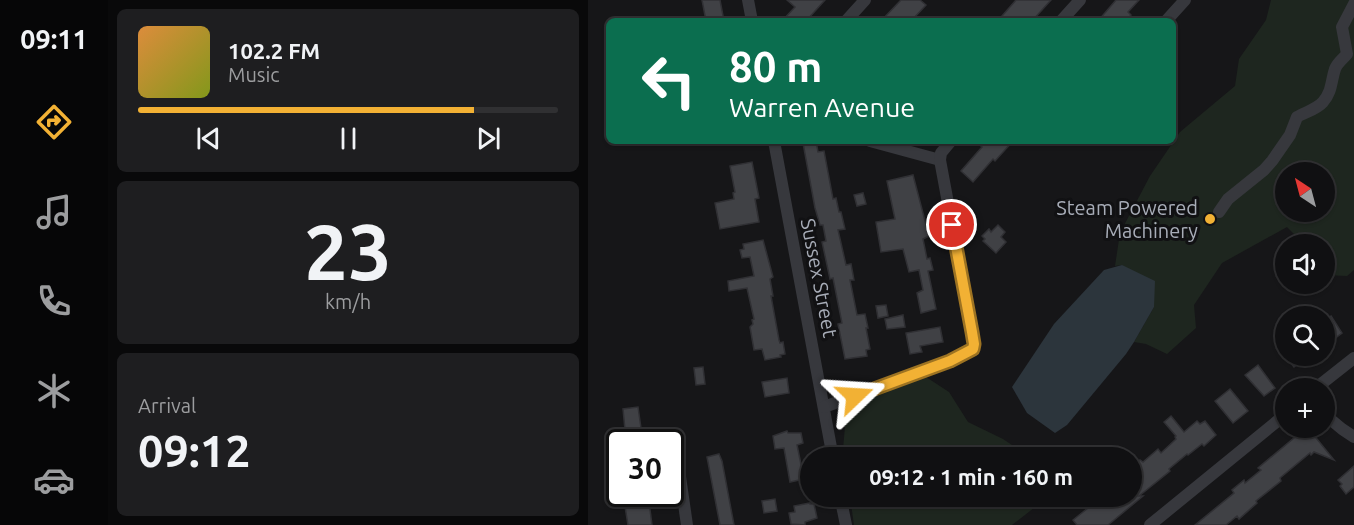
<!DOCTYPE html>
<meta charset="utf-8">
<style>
body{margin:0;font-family:Ubuntu,sans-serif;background:#1e1e20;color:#f1f3f6;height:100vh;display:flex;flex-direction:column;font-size:22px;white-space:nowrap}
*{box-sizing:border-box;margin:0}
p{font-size:20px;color:#9c9d9f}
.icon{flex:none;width:33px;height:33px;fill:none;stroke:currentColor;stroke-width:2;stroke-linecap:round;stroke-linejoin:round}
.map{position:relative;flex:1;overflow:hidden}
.sheet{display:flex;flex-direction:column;gap:9px;padding:9px;background:#09090a;width:480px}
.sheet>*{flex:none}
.guide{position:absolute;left:18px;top:18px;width:570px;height:126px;border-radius:9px;box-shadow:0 2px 4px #0004,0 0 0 2px #303032;background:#0b6e4f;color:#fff;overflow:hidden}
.needle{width:39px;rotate:324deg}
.controls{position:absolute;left:687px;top:162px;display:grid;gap:12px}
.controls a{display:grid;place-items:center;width:60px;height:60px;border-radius:50%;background:#101012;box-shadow:0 2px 4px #0004,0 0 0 2px #303032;font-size:30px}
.speed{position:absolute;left:18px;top:429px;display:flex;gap:12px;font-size:30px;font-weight:700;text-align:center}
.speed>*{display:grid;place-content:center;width:78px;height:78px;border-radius:50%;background:#101012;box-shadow:0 2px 4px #0004,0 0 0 2px #303032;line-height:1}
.speed .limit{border:3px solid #111;border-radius:9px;background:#fff;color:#111}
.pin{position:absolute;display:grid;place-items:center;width:51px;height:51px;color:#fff;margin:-26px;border:3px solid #fff;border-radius:50%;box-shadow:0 2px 6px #0007}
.me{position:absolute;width:66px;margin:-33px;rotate:70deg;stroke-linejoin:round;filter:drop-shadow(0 0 4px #0008)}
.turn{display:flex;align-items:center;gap:21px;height:126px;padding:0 24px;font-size:27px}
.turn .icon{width:78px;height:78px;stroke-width:2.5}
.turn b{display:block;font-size:42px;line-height:51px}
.big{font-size:45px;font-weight:600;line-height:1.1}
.sheet .tile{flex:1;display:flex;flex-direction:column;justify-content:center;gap:9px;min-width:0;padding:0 21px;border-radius:9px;background:#1e1e20}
.sheet .dial{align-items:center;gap:0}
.dial b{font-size:78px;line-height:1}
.song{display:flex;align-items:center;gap:18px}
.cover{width:72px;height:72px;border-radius:9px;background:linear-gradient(135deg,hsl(30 70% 55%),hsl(70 70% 35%))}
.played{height:6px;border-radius:3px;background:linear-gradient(90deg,#f2b134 80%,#303032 80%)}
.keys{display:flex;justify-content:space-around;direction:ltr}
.trip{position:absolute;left:212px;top:447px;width:342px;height:60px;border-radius:30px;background:#101012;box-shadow:0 2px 4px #0004,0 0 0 2px #303032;font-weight:600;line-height:60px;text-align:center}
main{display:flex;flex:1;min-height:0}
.menu{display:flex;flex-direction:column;width:108px;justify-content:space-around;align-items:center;background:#060607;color:#9c9d9f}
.menu .icon{width:42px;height:42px}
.menu .active{color:#f2b134}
.menu b{font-size:27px;color:#f1f3f6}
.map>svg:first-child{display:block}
.green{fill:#1e261f;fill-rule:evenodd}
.water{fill:#2c353c}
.building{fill:#404145;stroke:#303034;stroke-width:1.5}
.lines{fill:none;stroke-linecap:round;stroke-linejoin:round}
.minor{stroke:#37383d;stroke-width:12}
.route-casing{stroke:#9d7322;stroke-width:15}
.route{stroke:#f2b134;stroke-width:10}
.poi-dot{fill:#f2b134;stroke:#111113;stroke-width:2}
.labels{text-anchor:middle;stroke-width:6;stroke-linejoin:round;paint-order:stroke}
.poi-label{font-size:20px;fill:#a8adb8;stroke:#111113;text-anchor:end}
.street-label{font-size:20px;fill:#a8adb8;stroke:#111113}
</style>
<main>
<nav class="menu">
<b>09:11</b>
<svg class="icon active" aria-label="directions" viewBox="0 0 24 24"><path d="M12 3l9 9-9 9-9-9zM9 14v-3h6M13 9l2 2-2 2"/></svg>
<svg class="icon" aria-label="music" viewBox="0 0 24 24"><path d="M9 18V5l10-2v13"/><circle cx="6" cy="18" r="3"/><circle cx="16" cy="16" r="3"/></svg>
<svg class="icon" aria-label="phone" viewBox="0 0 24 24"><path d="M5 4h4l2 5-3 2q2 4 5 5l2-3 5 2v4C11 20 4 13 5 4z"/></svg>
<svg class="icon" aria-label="climate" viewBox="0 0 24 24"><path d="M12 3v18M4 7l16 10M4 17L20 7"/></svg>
<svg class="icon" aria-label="car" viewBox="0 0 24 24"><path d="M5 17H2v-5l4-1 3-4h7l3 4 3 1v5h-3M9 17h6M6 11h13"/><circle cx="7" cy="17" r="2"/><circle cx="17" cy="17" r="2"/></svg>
</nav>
<section class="sheet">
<div class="tile">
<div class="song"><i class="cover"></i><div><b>102.2 FM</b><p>Music</p></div></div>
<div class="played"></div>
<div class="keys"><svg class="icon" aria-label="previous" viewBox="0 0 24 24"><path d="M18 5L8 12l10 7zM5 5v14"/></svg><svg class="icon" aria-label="pause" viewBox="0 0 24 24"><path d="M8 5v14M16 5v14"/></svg><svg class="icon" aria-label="next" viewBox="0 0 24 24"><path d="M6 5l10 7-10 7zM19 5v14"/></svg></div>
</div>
<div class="tile dial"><b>23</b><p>km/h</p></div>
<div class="tile"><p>Arrival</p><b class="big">09:12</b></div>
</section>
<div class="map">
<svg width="766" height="525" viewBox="0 0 766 525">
<rect width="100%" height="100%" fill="#161618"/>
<g class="green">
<path d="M 683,0 L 766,0 L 766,270 L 759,276 L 737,275 L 736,244 L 716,244 L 699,227 L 634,263 L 606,305 L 608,328 L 579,354 L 558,344 L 546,342 L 566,307 L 534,265 L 527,266 L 532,233 L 562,176 L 592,132 L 647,86 L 651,59 L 678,20 ZM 698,172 L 736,172 L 736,212 L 698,212 Z"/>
<path d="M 338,377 L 361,392 L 380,422 L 415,439 L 442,457 L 256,458 L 255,449 L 259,404 Z"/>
<path d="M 262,497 L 262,496 L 460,497 L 424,525 L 266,525 Z"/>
</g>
<path class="water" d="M 534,265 L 567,281 L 566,307 L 546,342 L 538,354 L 479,425 L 467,433 L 439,413 L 424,387 L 466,324 L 516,270 Z"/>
<g class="building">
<path d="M 114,0 L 132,0 L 136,21 L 118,21 Z"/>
<path d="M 199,0 L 237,0 L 218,21 L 194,21 L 207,7 Z"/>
<path d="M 313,0 L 332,0 L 338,5 L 323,21 L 293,21 Z"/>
<path d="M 428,0 L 463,0 L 444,21 L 419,21 L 414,16 Z"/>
<path d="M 528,0 L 551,0 L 540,12 L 543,15 L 538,21 L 510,21 Z"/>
<path d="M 224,141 L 228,141 L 230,152 L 236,151 L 245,199 L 248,198 L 251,212 L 253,212 L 257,229 L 250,230 L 258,265 L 263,264 L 266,280 L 262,280 L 269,315 L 277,314 L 280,328 L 278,328 L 282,349 L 278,350 L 279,356 L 257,359 L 250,324 L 254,323 L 245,278 L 242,279 L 234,242 L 238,241 L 235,225 L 232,225 L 227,208 L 215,143 Z"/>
<path d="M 387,141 L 425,141 L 407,161 L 405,159 L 385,182 L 373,171 L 394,147 Z"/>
<path d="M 164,162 L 171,198 L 167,199 L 171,222 L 132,229 L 127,203 L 146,199 L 145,193 L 147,192 L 142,166 Z"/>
<path d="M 325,175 L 341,236 L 335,239 L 339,259 L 342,258 L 345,270 L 340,271 L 348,309 L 333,313 L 329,293 L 335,290 L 331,270 L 321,272 L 315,249 L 293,252 L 288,222 L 307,219 L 299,181 Z"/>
<path d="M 275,193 L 278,204 L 269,206 L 266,195 Z"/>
<path d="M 410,225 L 417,232 L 413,237 L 418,242 L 408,253 L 395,241 L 397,239 L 394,236 L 401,229 L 403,232 Z"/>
<path d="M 175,240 L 185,277 L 182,279 L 185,296 L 183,296 L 191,340 L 192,343 L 195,342 L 197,354 L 192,355 L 193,357 L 177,360 L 174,349 L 166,350 L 162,327 L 165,324 L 164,320 L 166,319 L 159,288 L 141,291 L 140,281 L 166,276 L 162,257 L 154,258 L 152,250 L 156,249 L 155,244 Z"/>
<path d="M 298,305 L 300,316 L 290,318 L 288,306 Z"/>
<path d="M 315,315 L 317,327 L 299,329 L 297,319 Z"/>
<path d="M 743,316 L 754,333 L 742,342 L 736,335 L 736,321 Z"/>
<path d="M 352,327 L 355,342 L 332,346 L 334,352 L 322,354 L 318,333 Z"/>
<path d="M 697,356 L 726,356 L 713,366 L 711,363 L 706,367 Z"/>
<path d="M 670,365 L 687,388 L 676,396 L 657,375 Z"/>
<path d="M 115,367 L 117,384 L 108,385 L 106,368 Z"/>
<path d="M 199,378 L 201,393 L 177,397 L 174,382 Z"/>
<path d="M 642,389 L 660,411 L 645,423 L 627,401 Z"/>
<path d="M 50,407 L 53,428 L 37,430 L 35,409 Z"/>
<path d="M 583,416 L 596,432 L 609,421 L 612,424 L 617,421 L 628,435 L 616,446 L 614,444 L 600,455 L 599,454 L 581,469 L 582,471 L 551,496 L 555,496 L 520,525 L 489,525 L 485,520 L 505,504 L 502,501 L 508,496 L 543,496 L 543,467 L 552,460 L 555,462 L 570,449 L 573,453 L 588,439 L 587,437 L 588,436 L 576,422 Z"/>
<path d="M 718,428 L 720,428 L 746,460 L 726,452 L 723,455 L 722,453 L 692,478 L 693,481 L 668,501 L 669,503 L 651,519 L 649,516 L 638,525 L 607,525 L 646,493 L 644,490 L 656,480 L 657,483 L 673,470 L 670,468 Z"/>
<path d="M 199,431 L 200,433 L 213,433 L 215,443 L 209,445 L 216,479 L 202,482 L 196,448 L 187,449 L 185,436 Z"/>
<path d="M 131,454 L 134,461 L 146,525 L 132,525 L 119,457 Z"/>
<path d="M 766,466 L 766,487 L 758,494 L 752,486 L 754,484 L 750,480 Z"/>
<path d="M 35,494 L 60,494 L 64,525 L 40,525 Z"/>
<path d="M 187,499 L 189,511 L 176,513 L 174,501 Z"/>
<path d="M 222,503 L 222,504 L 226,504 L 229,518 L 217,522 L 217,525 L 203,524 L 201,513 L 207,512 L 206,506 Z"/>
</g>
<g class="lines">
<g class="minor">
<path d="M 160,0 L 164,21"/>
<path d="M 258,21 L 277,0"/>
<path d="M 473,21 L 492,0"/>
<path d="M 578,21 L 597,0"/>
<path d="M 186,141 L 245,458"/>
<path d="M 282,141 L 352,160"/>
<path d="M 631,212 L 640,199 L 676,170 L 684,161 L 702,135 L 709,117 C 718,112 729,109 735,102 C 744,92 743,81 747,69 C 749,63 755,59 759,54 L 754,27 L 766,4"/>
<path d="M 728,388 L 766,358"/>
<path d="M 236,407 L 362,361 L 385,349 L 386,344 L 384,332 L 352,160 L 353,153 L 363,141"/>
<path d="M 736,414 L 754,429 L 766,437"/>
<path d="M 87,442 L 99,525"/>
<path d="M 252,496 L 258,525"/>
<path d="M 562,525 L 698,414"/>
</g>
</g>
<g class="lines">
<defs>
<path id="route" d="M 267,396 L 362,361 L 385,349 L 386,344 L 384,332 L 364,225"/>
</defs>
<use href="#route" class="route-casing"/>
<use href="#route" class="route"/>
</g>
<circle class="poi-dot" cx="622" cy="219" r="6"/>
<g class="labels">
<g class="poi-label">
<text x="610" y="215">Steam Powered<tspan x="610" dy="23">Machinery</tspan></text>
</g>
<g class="street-label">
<text transform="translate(231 278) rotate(79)" y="7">Sussex Street</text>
</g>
</g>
</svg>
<div class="controls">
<a><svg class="needle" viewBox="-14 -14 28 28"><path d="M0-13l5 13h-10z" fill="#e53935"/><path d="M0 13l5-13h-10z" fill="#9c9d9f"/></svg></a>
<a><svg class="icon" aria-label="sound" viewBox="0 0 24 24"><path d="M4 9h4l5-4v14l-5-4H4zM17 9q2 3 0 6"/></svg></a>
<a><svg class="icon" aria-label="search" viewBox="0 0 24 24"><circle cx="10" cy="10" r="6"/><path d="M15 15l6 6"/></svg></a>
<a>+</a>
</div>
<div class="speed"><div class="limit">30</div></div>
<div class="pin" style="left:364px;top:225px;background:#d93025"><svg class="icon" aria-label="arrive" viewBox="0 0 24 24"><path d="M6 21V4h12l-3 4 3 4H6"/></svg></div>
<svg class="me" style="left:267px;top:396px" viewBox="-20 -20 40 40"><path d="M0-17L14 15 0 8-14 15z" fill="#f2b134" stroke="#fff" stroke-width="4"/></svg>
<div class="trip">09:12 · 1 min · 160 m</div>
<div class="guide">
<div class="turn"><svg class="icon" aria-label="left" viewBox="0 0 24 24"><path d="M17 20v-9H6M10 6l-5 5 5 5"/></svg><div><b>80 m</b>Warren Avenue</div></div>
</div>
</div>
</main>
